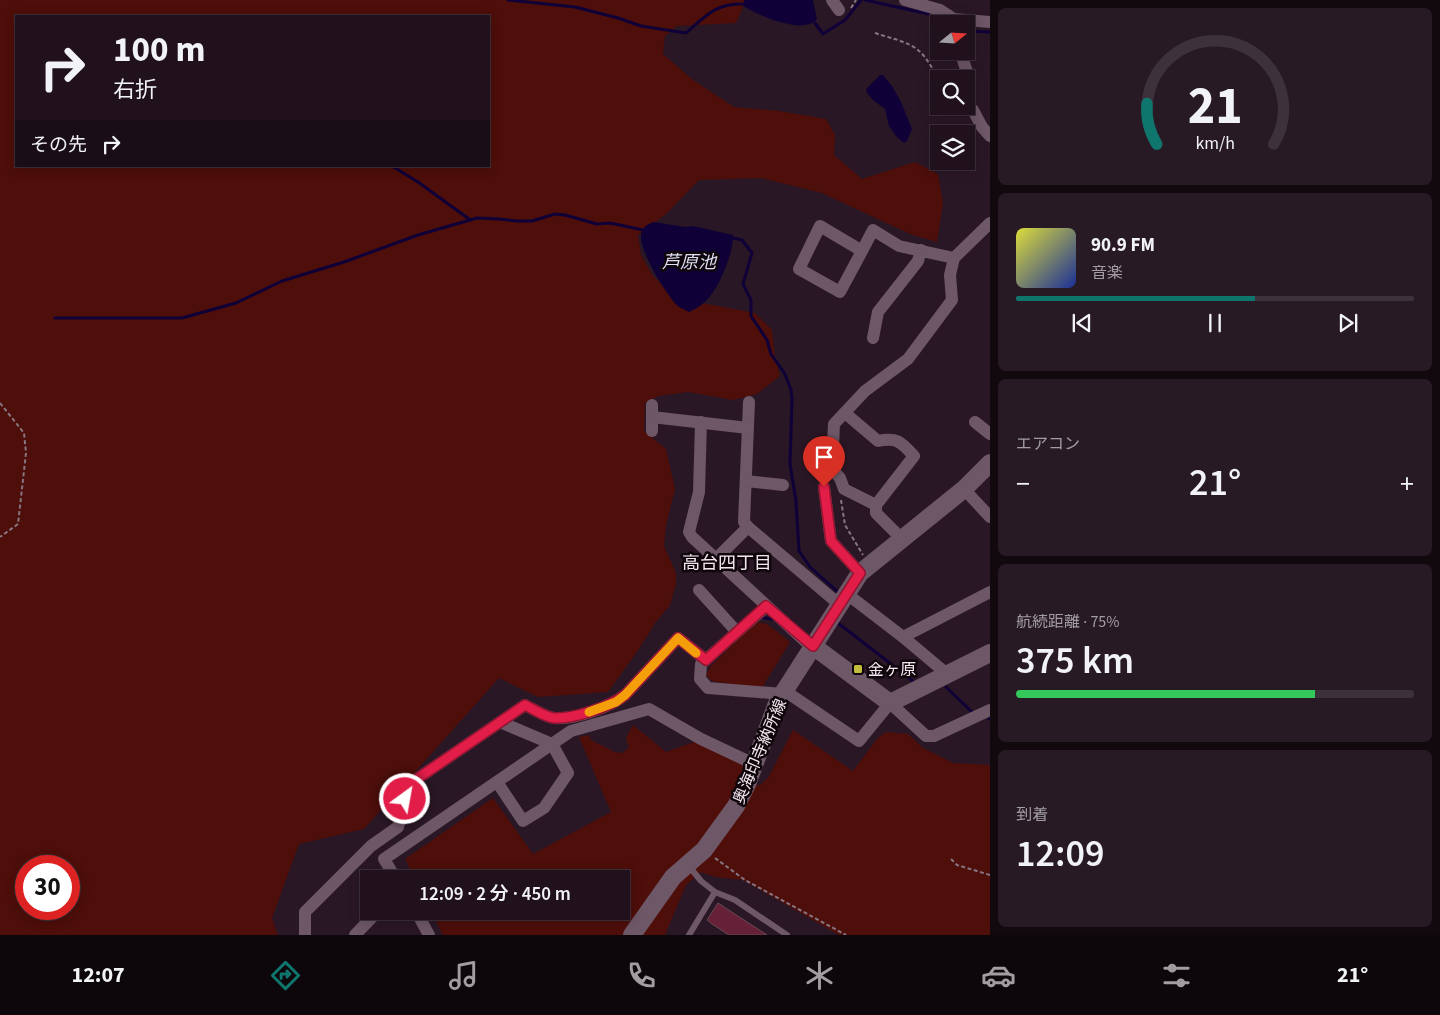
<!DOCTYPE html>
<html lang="ja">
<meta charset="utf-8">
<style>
body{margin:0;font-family:"Source Sans 3","Noto Sans JP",sans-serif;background:#281a25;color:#f1f3f6;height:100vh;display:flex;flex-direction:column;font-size:19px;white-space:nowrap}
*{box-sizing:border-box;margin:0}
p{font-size:16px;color:#a29da3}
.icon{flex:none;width:28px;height:28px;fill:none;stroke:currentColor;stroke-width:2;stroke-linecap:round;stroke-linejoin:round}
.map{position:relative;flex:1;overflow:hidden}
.panel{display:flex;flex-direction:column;gap:8px;padding:8px;background:#12090f;width:450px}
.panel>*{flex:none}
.guide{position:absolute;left:15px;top:15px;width:475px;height:152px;border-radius:0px;box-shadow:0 2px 12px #0003,0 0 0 1px #3d313b;background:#20111c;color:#f1f3f6;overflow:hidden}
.needle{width:32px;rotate:72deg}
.tools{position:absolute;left:930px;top:15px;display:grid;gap:10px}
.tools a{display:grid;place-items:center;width:45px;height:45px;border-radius:0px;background:#20111c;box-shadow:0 2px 12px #0003,0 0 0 1px #3d313b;font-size:25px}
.speed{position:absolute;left:15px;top:855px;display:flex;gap:10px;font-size:25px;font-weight:700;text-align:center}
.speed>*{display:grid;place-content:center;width:65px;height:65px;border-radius:50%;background:#20111c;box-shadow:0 2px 12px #0003,0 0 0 1px #3d313b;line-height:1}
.speed .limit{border:8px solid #d22;background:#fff;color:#111}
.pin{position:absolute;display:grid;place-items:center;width:42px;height:42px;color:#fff;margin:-51px -21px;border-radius:50% 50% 50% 0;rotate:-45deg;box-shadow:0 0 5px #0007}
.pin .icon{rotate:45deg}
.me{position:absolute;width:55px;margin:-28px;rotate:32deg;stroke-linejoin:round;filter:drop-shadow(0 0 4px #0008)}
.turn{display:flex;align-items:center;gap:18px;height:105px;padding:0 15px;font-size:22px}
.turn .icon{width:65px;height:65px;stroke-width:2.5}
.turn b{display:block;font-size:35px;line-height:42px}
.then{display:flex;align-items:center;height:48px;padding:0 15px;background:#0003;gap:10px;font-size:19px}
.big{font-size:38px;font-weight:600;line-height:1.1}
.panel .card{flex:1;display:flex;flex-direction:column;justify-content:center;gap:8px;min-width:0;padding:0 18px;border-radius:8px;background:#281a25}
.panel .dial{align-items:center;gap:0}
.dial svg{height:130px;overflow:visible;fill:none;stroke:#3d313b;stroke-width:7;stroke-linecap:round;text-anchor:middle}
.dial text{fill:#f1f3f6;stroke:none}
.song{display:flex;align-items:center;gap:15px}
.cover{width:60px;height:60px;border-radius:8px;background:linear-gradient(135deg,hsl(60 70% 55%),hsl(230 70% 35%))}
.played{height:5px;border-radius:2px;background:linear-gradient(90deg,#0f766e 60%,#3d313b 60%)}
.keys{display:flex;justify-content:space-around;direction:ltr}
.heat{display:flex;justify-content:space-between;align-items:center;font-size:28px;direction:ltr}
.charge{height:8px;border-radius:4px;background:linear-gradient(90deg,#34c759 75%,#3d313b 0)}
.trip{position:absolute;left:360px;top:870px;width:270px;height:50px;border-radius:0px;background:#20111c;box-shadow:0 2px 12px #0003,0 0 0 1px #3d313b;font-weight:600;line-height:50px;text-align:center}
.tab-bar{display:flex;height:80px;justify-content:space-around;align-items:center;background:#0d070b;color:#a29da3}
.tab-bar .icon{width:35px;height:35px}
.tab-bar .selected{color:#0f766e}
.tab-bar b{font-size:22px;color:#f1f3f6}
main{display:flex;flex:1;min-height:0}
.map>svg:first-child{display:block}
.green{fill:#4e0e09;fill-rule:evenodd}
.water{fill:#0f0038}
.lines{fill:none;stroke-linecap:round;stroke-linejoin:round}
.stream{stroke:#0f0038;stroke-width:3}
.building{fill:#662038;stroke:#664b51}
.path{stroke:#877682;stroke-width:2;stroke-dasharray:4 2.5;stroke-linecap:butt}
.lane{stroke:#6e5767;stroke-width:6}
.street{stroke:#6e5767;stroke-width:12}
.secondary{stroke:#6e5767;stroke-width:18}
.route-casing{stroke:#92132f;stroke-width:12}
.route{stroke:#e11d48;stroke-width:9}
.slow{stroke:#f59e0b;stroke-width:9}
.poi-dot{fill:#c2bd3f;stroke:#0e060b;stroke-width:2}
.labels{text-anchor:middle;stroke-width:5;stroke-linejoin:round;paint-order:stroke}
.poi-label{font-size:16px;fill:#f4e6ef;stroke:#0e060b;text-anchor:start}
.street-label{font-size:16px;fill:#f4e6ef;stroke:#0e060b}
.water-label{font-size:18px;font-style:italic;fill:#dfdff3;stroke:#0e060b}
.neighbourhood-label{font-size:18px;fill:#f4e6ef;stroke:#0e060b}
</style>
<main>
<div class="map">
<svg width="990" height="935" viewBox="0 0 990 935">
<rect width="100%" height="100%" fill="#2a1725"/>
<g class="green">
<path d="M 0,0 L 746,0 L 736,23 L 677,26 L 665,36 L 663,54 L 693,80 L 734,107 L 779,111 L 826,119 L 835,135 L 834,155 L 862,179 L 915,162 L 938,174 L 943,203 L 937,242 L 910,234 L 822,193 L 761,178 L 699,180 L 666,214 L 638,235 L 641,255 L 653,276 L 675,298 L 755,313 L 772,330 L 775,358 L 780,376 L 757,394 L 733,400 L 688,392 L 658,396 L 645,403 L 644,431 L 666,449 L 675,489 L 666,525 L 664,546 L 676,573 L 676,584 L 670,605 L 655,623 L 639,649 L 608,692 L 538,697 L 499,678 L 364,829 L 299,844 L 272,918 L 278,935 L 0,935 ZM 16,16 L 489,16 L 489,166 L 16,166 ZM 26,866 L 69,866 L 69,909 L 26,909 Z"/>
<path d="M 756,622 L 767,624 L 790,642 L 761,689 L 712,681 L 706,675 L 711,666 Z"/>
<path d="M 633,725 L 666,752 L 697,741 L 742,763 L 745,768 L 743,773 L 759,786 L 768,778 L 793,730 L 853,771 L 877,739 L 886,732 L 908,734 L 923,748 L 953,763 L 990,765 L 990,935 L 839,935 L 743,880 L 715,877 L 701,872 L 686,885 L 665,935 L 443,935 L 431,911 L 621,911 L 621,879 L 415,879 L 405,859 L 493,798 L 533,854 L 611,812 L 579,737 L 589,735 L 591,740 L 615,752 L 623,753 L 629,747 L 626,738 Z"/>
</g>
<g class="water">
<path d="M 744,0 L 813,0 L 817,19 C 803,36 758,15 743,6 Z"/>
<path d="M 880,75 L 883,75 L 892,86 L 901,102 L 912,129 L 907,141 L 904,143 L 896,136 L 889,126 L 885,109 L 873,100 L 866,92 L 867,88 Z"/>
<path d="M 654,222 L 685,227 L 693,226 L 733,235 C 734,251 721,282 711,295 C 706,302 698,308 689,312 C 686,310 682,309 679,307 C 667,297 639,250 641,235 C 642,227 647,224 654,222 Z"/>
</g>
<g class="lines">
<g class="stream">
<path d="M 508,0 L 575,7 L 618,18 L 641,26 L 686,33 C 706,16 714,4 742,4"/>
<path d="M 865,0 L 933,15 L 944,20"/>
<path d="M 815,23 L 823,34 L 845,20 L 861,0"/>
<path d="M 966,28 L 972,31 L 990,32"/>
<path d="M 392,166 L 418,182 L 469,219"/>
<path d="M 733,238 L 742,240 L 752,253 L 743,284 L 751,300 L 751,316 L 767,340 L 771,354 L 785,374 L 791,390 L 792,399 L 790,464 L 796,501 L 799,551 L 810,567 L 838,592"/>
<path d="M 55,318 L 182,318 L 236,303 L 282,281 L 344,262 L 418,235 L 477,218 L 499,219 L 516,221 L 532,221 L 555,214 L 565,215 L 597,224 L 610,223 L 643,230"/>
<path d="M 759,617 L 772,619"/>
<path d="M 837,624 L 838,623 L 913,681"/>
<path d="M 946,687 L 973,713"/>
<path d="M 989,719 L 990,719"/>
</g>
</g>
<path class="building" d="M 718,903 L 724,907 L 767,935 L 729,935 L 712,924 L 707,920 Z"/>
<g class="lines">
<g class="path">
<path d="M 851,8 L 856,0"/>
<path d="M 875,33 C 889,38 908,41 919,51 C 928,58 932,71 941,79"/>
<path d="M 0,403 L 24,433 L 26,453 L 18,524 L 0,537"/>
<path d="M 841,500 L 845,525 L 863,555"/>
<path d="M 715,858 L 745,880 L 846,935"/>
<path d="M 951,859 L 957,865 L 990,875"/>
</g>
<g class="lane">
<path d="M 688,865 L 701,881 L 715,892 L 735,900 L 787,935"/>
<path d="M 689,935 L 715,892"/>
</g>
<g class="street">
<path d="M 832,0 L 839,10"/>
<path d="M 905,0 L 940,10 L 954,19 L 990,22"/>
<path d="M 960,51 L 969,78 L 966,82"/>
<path d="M 973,110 L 982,127 L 990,136"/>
<path d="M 862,251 L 840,292 L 799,269 L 820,226 L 862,251 L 873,230 L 899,246 L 954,258"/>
<path d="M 873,338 L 878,312 L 918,261 L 921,250"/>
<path d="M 749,402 L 744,522 L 748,527 L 840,605"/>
<path d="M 652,405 L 652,431"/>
<path d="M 845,413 L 878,441 C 897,437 901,442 914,456 L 876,505"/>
<path d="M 652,417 L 748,428"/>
<path d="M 701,422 L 699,492 L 689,532 L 692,537 L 805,641 L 813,646"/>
<path d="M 975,422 L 990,434"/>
<path d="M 746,481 L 783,485"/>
<path d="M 824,487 L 831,541 L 860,573"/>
<path d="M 964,489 L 990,517"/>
<path d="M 902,539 L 876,513 L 876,505 L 844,489 L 840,478 L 832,469 L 834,424 L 865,391 L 908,359 L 952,300 L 950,275 L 954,258 L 990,223"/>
<path d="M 716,559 L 748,527"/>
<path d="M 699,590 L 737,632"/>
<path d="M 847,594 L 903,637 L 947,674"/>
<path d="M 767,606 L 701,664 L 700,679 L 708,688 L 783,694"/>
<path d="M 903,637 L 990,592"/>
<path d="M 785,691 L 859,741 L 890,703 L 926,736 L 934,736 L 990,710"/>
<path d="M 497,782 L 523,821 L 544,808 L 568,773 L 552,744 L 500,722"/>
<path d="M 396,879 L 384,859 L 571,731 L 649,709 L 701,739 L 754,764"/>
<path d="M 416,911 L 429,935"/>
<path d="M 305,935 L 305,912 L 371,846 L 398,827 L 408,785 L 525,705 C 533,709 545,717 554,718 C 573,720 610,707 625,695 L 678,638 L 706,660"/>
<path d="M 355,935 L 378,911"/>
</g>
<g class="secondary">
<path d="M 813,646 L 890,703 L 990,653"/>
<path d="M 632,935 L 673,877 L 704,850 L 736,806 L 747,784 L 778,701 L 860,573 L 964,489 L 990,463"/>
</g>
</g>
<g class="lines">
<defs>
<path id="route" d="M 405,799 L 408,785 L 525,705 C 533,709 545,717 554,718 C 573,719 610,707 625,695 L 678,638 L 706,660 L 766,606 L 813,646 L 860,573 L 831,541 L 824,487"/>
</defs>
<use href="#route" class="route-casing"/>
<use href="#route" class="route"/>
<path class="slow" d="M 589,712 L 616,702 L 625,695 L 678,638 L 696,653"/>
</g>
<rect class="poi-dot" x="853" y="664" width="10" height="10" rx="2.5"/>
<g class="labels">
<g class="poi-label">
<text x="868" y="675">金ヶ原</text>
</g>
<g class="street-label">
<text transform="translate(759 751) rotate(-67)" y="6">奥海印寺納所線</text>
</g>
<g class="water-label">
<text x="689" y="268">芦原池</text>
</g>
<g class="neighbourhood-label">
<text x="727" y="569">高台四丁目</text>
</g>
</g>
</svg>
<div class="tools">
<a><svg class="needle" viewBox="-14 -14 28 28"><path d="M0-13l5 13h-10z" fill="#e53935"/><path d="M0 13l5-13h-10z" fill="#a29da3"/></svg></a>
<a><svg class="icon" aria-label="search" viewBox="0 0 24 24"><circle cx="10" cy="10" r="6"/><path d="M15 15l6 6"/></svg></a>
<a><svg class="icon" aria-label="layers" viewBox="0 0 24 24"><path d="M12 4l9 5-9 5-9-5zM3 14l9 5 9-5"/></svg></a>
</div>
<div class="speed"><div class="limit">30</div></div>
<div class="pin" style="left:824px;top:487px;background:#d93025"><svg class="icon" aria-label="arrive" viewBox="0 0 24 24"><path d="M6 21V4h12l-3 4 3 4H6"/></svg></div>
<svg class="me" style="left:405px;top:799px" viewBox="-20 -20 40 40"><circle r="17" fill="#e11d48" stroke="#fff" stroke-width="3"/><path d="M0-11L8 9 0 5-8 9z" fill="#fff"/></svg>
<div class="trip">12:09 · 2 分 · 450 m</div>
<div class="guide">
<div class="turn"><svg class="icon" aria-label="right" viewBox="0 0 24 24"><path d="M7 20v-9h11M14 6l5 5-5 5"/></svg><div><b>100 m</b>右折</div></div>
<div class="then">その先<svg class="icon" aria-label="right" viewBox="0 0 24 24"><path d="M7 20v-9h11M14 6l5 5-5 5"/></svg></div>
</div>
</div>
<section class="panel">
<div class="card dial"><svg viewBox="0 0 100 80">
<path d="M14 69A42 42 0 1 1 86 69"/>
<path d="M14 69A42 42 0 0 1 8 44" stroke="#0f766e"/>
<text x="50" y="56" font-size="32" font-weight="700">21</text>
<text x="50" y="72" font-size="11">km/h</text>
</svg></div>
<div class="card">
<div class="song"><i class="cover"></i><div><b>90.9 FM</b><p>音楽</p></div></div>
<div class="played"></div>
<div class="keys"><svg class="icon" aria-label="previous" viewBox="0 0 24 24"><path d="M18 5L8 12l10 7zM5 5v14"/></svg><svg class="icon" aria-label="pause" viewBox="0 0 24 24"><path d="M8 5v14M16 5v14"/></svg><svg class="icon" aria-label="next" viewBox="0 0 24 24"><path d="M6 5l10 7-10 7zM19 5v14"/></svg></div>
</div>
<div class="card"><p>エアコン</p>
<div class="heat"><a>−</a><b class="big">21°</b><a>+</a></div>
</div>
<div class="card"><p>航続距離 · 75%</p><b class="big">375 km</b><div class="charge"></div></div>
<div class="card"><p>到着</p><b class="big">12:09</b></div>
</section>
</main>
<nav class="tab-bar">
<b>12:07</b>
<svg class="icon selected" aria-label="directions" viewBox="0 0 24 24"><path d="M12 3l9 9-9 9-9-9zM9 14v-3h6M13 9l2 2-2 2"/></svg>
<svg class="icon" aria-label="music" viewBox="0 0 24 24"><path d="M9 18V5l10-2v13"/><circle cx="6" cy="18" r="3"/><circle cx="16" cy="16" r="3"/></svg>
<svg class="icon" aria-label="phone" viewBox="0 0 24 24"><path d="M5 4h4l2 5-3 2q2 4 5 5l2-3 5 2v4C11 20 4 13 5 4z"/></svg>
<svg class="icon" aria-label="climate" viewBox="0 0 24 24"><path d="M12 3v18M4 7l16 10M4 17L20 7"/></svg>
<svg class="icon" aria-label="car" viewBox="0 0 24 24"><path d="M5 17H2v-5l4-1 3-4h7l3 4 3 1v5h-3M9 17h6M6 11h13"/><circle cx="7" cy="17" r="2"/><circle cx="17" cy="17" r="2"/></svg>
<svg class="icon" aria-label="filters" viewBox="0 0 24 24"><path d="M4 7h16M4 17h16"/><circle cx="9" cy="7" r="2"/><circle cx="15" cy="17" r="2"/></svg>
<b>21°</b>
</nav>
